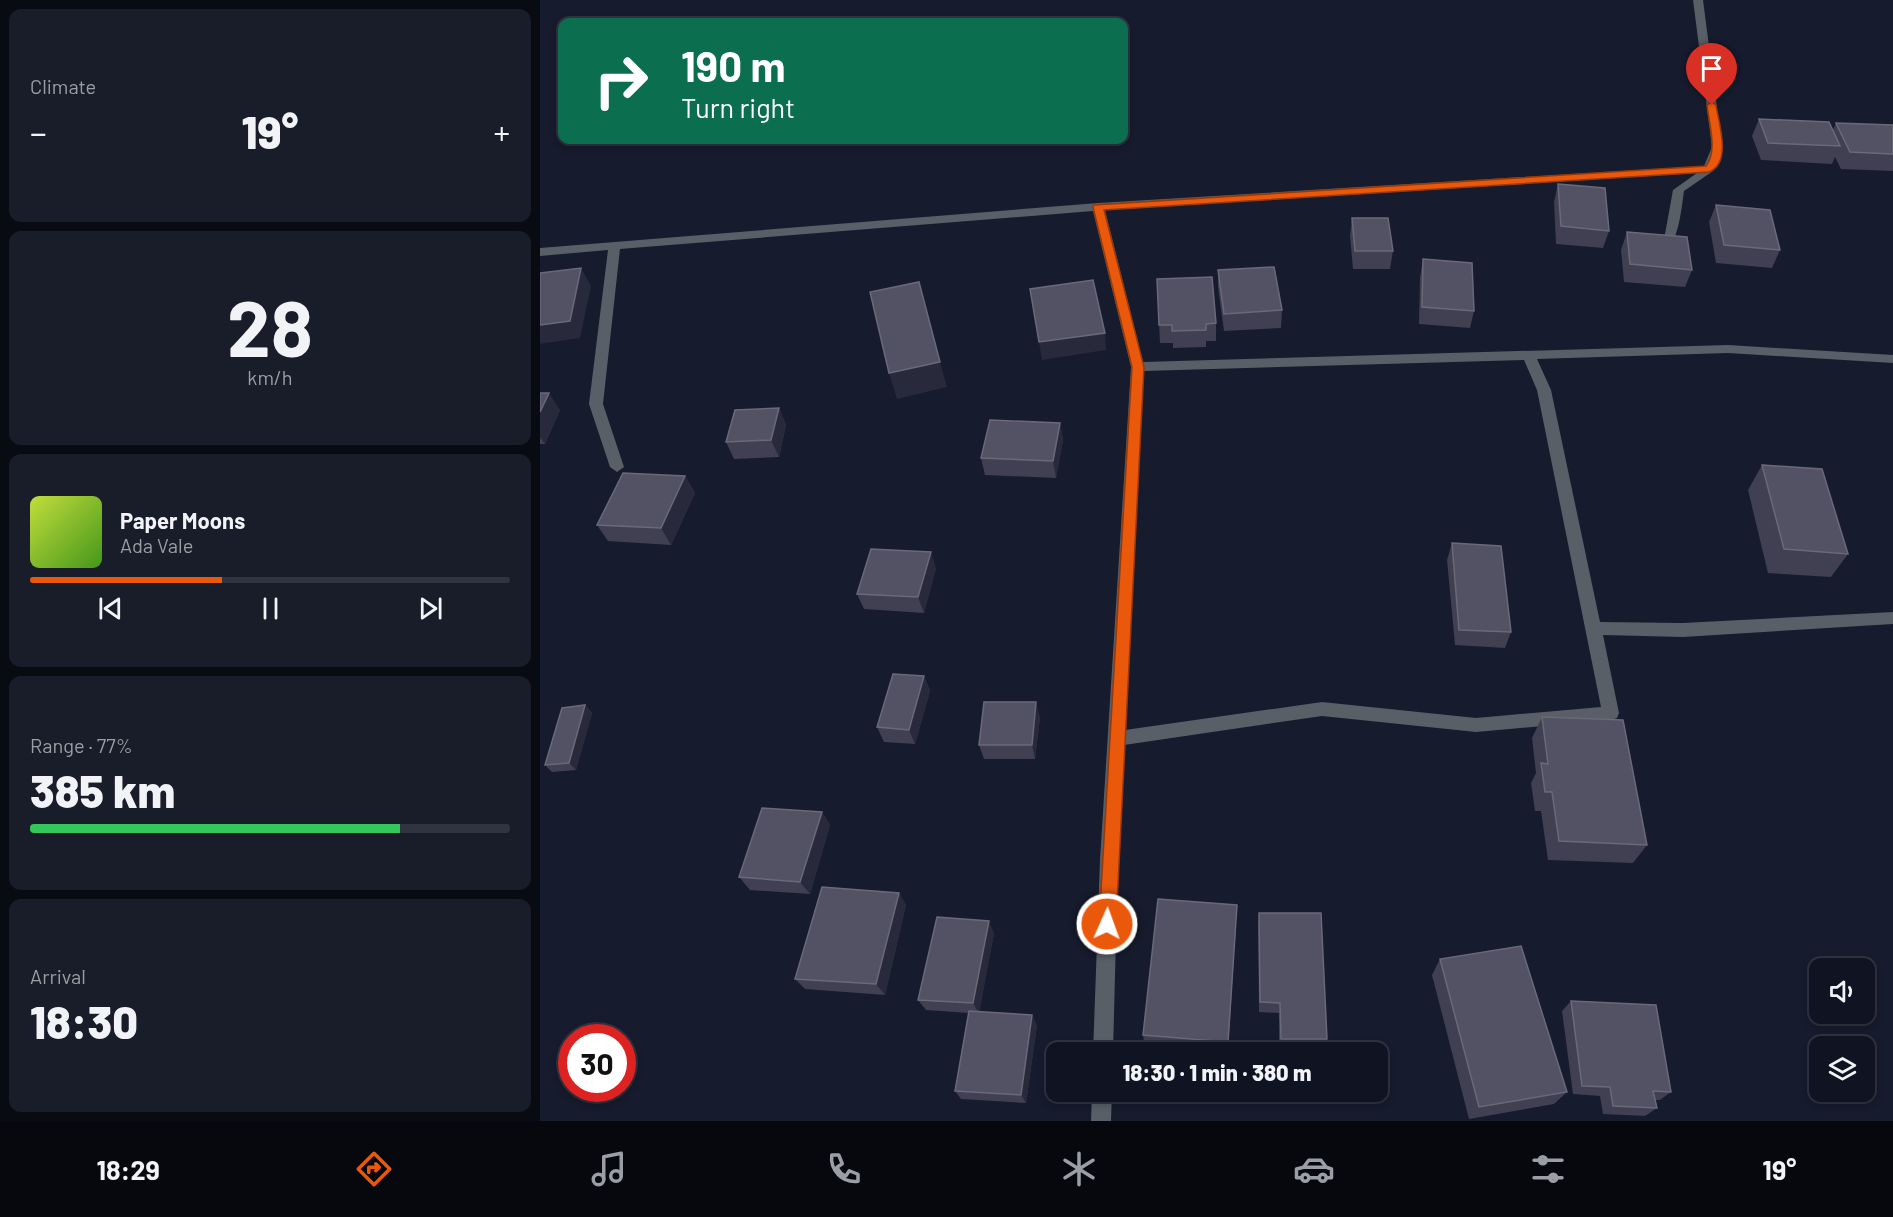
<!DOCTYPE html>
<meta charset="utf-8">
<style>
body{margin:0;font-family:Barlow,sans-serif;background:#191d2a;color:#f1f3f6;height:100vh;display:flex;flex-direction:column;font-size:22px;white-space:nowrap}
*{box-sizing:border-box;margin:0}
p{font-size:20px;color:#9c9ea5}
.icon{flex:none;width:33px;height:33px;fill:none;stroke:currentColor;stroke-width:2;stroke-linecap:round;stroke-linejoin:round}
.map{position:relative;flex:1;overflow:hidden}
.drawer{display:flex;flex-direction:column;gap:9px;padding:9px;background:#090b13;width:540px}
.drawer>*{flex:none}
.banner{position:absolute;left:18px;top:18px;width:570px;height:126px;border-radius:12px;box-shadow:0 3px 9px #0003,0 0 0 2px #303340;background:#0b6e4f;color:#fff;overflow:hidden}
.tools{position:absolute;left:1269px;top:958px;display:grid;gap:12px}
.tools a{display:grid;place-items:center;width:66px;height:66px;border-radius:12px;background:#101422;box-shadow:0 3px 9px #0003,0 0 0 2px #303340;font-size:30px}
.speed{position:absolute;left:18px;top:1024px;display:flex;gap:12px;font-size:30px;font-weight:700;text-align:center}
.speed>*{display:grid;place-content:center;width:78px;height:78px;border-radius:50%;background:#101422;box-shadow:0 3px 9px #0003,0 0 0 2px #303340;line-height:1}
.speed .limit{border:9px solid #d22;background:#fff;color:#111}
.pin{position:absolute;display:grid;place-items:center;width:51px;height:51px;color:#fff;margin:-62px -26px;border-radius:50% 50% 50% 0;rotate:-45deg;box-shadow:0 0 6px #0007}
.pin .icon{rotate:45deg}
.me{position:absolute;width:66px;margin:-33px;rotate:2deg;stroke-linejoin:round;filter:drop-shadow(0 0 4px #0008)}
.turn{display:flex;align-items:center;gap:21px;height:126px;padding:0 24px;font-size:27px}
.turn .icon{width:78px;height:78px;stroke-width:2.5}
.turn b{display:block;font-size:42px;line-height:51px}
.big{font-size:45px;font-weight:800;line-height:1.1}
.drawer .widget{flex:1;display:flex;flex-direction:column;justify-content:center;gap:9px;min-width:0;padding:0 21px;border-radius:12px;background:#191d2a}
.drawer .dial{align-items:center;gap:0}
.dial b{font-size:78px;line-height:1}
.song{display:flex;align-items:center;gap:18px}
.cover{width:72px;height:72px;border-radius:9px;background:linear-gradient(135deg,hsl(70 70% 55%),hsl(100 70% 35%))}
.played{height:6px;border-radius:3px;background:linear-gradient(90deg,#ea580c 40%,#303340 40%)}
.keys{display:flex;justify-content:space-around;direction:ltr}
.heat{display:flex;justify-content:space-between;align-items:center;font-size:33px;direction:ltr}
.charge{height:9px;border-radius:4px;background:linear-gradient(90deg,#34c759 77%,#303340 0)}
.trip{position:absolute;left:506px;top:1042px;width:342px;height:60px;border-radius:12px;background:#101422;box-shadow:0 3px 9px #0003,0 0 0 2px #303340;font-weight:800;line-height:60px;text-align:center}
.tabs{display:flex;height:96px;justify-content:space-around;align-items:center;background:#06080e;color:#9c9ea5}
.tabs .icon{width:42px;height:42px}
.tabs .on{color:#ea580c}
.tabs b{font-size:27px;color:#f1f3f6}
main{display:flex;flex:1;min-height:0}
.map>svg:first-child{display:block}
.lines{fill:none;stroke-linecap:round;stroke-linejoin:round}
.minor{fill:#585f67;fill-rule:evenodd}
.wall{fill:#413f52}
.shaded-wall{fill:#29293c}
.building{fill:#535164;stroke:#6a697a;stroke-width:1.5}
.route{fill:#ea580c;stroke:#983908;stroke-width:1.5}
</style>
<main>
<section class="drawer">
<div class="widget"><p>Climate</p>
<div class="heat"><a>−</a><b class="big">19°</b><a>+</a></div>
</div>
<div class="widget dial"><b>28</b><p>km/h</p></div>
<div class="widget">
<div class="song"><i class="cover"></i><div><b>Paper Moons</b><p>Ada Vale</p></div></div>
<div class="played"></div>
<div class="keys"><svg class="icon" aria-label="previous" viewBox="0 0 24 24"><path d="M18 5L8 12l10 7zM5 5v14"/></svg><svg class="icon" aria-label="pause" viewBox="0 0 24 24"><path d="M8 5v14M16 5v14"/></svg><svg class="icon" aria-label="next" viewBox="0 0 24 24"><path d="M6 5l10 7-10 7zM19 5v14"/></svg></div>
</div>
<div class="widget"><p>Range · 77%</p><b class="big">385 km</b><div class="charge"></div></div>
<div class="widget"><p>Arrival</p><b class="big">18:30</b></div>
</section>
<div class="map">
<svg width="1353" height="1121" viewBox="0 0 1353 1121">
<rect width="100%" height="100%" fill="#161b2d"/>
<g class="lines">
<g class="minor">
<path d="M 1153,0 L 1163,0 L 1182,147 L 1173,171 L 1144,191 C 1141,210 1139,249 1118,256 L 1112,252 L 1125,234 L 1133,190 L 1157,173 L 565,210 L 603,362 L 1188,345 L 1353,355 L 1353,363 L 1188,353 L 997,359 L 1011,390 L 1060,622 L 1143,623 L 1353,612 L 1353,624 L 1143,637 L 1063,635 L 1079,713 L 1077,718 L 1071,720 L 936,732 L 782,716 L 584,745 L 578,860 L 573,1053 L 553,1053 L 560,860 L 591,367 L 553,211 L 80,249 L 63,404 L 84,467 L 77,472 L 70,467 L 49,404 L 68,250 L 0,256 L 0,248 L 558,203 L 1164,166 L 1172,147 ZM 984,360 L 997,390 L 1061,707 L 936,718 L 782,702 L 585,730 L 604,371 Z"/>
<path d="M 552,1092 L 572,1092 L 571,1121 L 551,1121 Z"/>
</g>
</g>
<g class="wall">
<path d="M 1219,119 L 1293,130 L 1296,123 L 1353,125 L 1353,171 L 1301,169 L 1295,157 L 1292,164 L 1221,160 L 1212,136 Z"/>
<path d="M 1018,184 L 1069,231 L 1063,248 L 1016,244 L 1014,202 Z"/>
<path d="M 1176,205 L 1240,250 L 1232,268 L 1176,263 L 1169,222 Z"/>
<path d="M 812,218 L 853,251 L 850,269 L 813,269 L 810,236 Z"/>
<path d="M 1087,232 L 1152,270 L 1145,287 L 1084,282 L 1081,250 Z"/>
<path d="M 883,259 L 934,311 L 930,328 L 879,324 L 880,277 Z"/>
<path d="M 678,270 L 742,310 L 741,328 L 684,331 L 678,287 Z"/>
<path d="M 617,279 L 676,323 L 676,341 L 666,341 L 666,347 L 633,348 L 633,343 L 620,343 Z"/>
<path d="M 0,393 L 20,410 L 5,444 L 0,444 Z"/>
<path d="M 239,408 L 246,425 L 239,457 L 194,459 L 186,442 Z"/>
<path d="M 520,423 L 523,440 L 516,478 L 445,475 L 441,458 Z"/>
<path d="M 1222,465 L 1308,554 L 1291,577 L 1228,573 L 1208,490 Z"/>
<path d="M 145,476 L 155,493 L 131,545 L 68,541 L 57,525 Z"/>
<path d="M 912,543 L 971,632 L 965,648 L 915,645 L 907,560 Z"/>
<path d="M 396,568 L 384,613 L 324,609 L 317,594 Z"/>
<path d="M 384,676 L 390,691 L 375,744 L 344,742 L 337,727 Z"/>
<path d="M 45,705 L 52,713 L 36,770 L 12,772 L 5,765 Z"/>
<path d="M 500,717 L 495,759 L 444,759 L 439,745 Z"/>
<path d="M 1002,717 L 1107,845 L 1093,863 L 1008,860 L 1001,811 L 995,811 L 991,783 L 996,773 L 992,738 Z"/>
<path d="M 282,812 L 290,825 L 270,894 L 210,890 L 199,877 Z"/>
<path d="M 359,893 L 366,905 L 345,995 L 265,989 L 255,979 Z"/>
<path d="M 719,913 L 787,1039 L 784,1049 L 739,1048 L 739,1013 L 719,1012 L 718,925 Z"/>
<path d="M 696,922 L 688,1053 L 658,1053 L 605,1049 L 603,1035 Z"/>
<path d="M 454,933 L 439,1012 L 497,1025 L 486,1103 L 421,1099 L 415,1091 L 429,1013 L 386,1010 L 378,1000 Z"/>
<path d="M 900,959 L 1027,1092 L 1014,1104 L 929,1119 L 892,975 Z"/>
<path d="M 1031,1001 L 1131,1092 L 1120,1100 L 1115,1100 L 1117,1108 L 1105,1116 L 1063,1114 L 1060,1096 L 1033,1094 L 1022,1011 Z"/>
</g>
<g class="shaded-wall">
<path d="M 41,268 L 51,286 L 40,338 L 0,344 L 0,325 Z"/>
<path d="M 565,333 L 566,350 L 502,360 L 499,342 Z"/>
<path d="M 400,362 L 407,387 L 357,399 L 349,373 Z"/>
<path d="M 9,393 L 20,410 L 5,444 L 0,437 L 0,412 Z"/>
<path d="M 239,408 L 246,425 L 239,457 L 231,440 Z"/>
<path d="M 520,423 L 523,440 L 516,478 L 513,461 Z"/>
<path d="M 145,476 L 155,493 L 131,545 L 121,528 Z"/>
<path d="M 391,552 L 396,568 L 384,613 L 378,597 Z"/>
<path d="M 384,676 L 390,691 L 375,744 L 369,730 Z"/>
<path d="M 496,702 L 500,717 L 495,759 L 492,745 Z"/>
<path d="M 45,705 L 52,713 L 36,770 L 29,763 Z"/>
<path d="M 282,812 L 290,825 L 270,894 L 260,882 Z"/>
<path d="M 359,893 L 366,905 L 345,995 L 336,984 Z"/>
<path d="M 449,921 L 454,933 L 439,1014 L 433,1003 Z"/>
<path d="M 492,1015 L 497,1025 L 486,1103 L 481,1095 Z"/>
</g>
<g class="building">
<path d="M 1219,119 L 1289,122 L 1300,146 L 1228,143 Z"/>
<path d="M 1296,123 L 1353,125 L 1353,154 L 1310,152 Z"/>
<path d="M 1018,184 L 1065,188 L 1069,231 L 1021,226 Z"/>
<path d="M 1176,205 L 1230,210 L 1240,250 L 1184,245 Z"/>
<path d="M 812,218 L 848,218 L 853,251 L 815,251 Z"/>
<path d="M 1087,232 L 1147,237 L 1152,270 L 1090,264 Z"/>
<path d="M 883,259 L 932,263 L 934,311 L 882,307 Z"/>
<path d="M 734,267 L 742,310 L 684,314 L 678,270 Z"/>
<path d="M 41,268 L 30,321 L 0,325 L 0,273 Z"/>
<path d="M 672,277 L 676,323 L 666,324 L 666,330 L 632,331 L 632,325 L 619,325 L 617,279 Z"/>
<path d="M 553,280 L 565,333 L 499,342 L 490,289 Z"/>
<path d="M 379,282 L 400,362 L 349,373 L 330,292 Z"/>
<path d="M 0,393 L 9,393 L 0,412 Z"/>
<path d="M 239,408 L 231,440 L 186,442 L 195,410 Z"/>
<path d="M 450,420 L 520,423 L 513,461 L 441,458 Z"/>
<path d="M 1222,465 L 1282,469 L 1308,554 L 1244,549 Z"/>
<path d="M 83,473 L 145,476 L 121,528 L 57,525 Z"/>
<path d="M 912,543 L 961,546 L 971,632 L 919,630 Z"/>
<path d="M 331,549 L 391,552 L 378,597 L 317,594 Z"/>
<path d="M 353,674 L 384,676 L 369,730 L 337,727 Z"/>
<path d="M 444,702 L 496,702 L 492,745 L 439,745 Z"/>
<path d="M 45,705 L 29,763 L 5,765 L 22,708 Z"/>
<path d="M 1002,717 L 1083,720 L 1107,845 L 1019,841 L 1012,792 L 1005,792 L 1001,763 L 1008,764 Z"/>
<path d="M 222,808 L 282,812 L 260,882 L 199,877 Z"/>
<path d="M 282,887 L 359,893 L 336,984 L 255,979 Z"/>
<path d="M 618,899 L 697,905 L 688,1042 L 603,1035 Z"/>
<path d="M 719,913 L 781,913 L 787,1039 L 741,1039 L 740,1003 L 720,1002 Z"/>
<path d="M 397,917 L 449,921 L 433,1003 L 378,1000 Z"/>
<path d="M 981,946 L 1027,1092 L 939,1107 L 900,959 Z"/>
<path d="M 1031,1001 L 1116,1005 L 1131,1092 L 1113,1091 L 1117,1108 L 1073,1106 L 1070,1087 L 1042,1086 Z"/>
<path d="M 429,1011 L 492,1015 L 481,1095 L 415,1091 Z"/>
</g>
<path class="route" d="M 1172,102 L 1176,105 C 1179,124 1192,163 1169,172 L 564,210 L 604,367 L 576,924 L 573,930 L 567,932 L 561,930 L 559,924 L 592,367 L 553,207 L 554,205 L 1166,166 C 1178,151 1169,124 1167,105 Z"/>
</svg>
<div class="tools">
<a><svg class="icon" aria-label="sound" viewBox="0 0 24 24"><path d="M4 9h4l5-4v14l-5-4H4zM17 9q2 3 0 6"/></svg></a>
<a><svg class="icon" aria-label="layers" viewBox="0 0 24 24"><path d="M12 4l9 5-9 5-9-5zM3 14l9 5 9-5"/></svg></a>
</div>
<div class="speed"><div class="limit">30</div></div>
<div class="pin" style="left:1172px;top:105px;background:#d93025"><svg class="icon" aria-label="arrive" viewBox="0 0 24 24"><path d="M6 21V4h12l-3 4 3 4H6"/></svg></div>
<svg class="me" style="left:567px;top:924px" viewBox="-20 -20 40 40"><circle r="17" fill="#ea580c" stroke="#fff" stroke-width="3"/><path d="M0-11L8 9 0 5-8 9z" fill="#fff"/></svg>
<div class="trip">18:30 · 1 min · 380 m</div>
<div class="banner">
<div class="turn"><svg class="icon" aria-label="right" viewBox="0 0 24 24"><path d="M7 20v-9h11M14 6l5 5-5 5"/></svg><div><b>190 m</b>Turn right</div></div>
</div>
</div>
</main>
<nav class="tabs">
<b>18:29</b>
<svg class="icon on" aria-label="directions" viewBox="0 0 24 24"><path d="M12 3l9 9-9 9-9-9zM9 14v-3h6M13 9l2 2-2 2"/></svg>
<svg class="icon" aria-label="music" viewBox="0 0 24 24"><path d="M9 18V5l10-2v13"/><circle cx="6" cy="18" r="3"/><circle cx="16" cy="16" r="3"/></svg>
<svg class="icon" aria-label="phone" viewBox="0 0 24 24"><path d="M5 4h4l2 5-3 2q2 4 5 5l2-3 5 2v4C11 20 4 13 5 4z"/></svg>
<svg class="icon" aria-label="climate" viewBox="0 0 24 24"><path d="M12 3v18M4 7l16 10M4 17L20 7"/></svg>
<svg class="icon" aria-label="car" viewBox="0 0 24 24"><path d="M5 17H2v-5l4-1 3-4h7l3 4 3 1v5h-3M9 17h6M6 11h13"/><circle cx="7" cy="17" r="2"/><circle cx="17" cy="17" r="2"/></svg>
<svg class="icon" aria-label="filters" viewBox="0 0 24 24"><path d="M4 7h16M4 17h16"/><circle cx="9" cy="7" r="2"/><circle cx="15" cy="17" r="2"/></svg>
<b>19°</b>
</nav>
